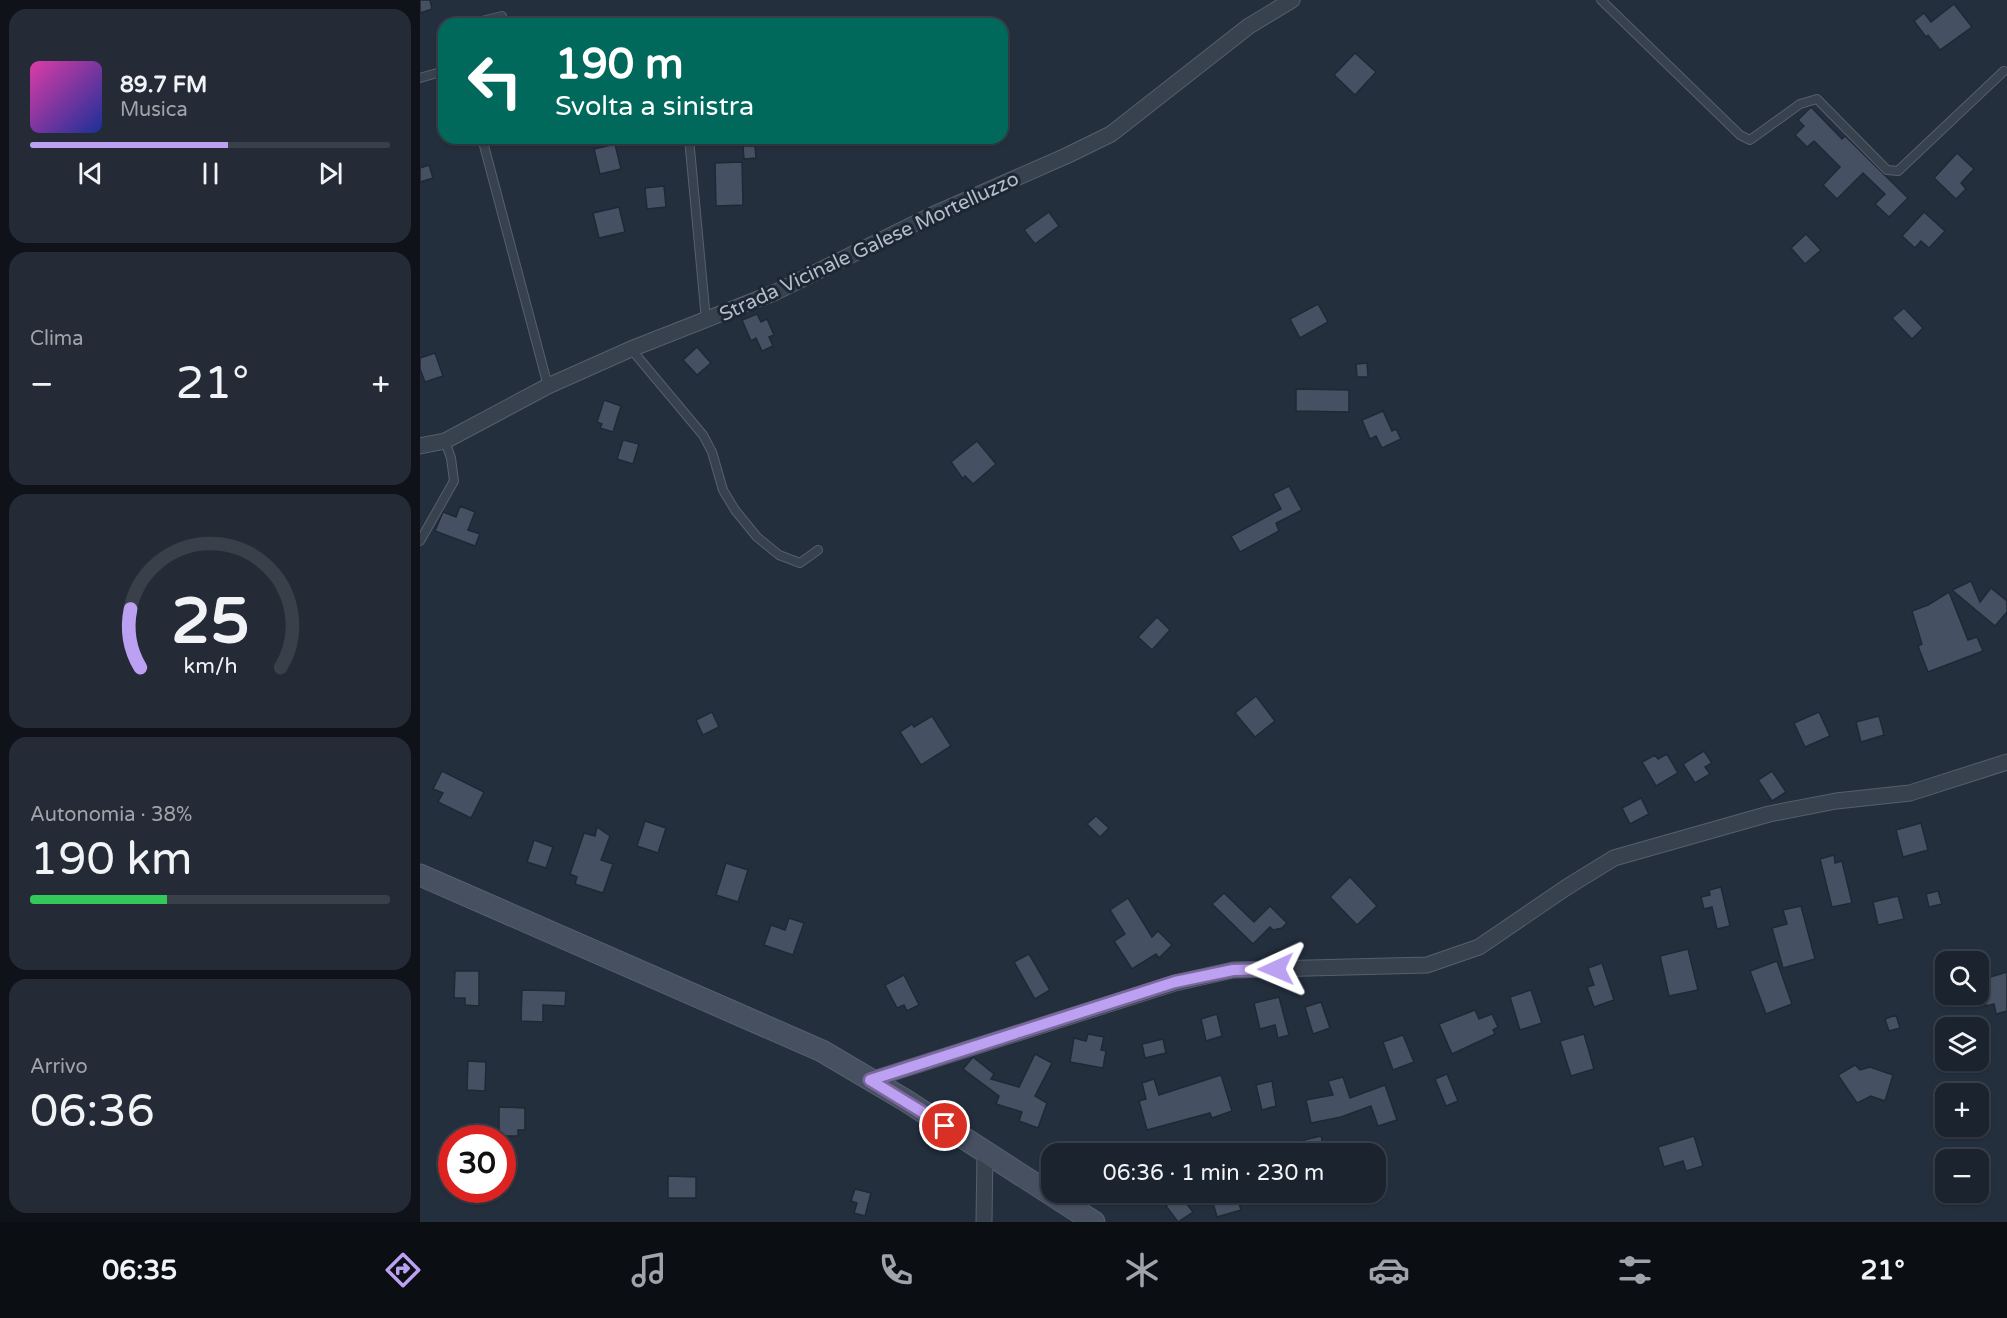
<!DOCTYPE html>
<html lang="it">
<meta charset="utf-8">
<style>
body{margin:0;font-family:"Varela Round",sans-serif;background:#242b36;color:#f1f3f6;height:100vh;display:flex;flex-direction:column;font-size:22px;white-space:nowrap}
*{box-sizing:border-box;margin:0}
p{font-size:20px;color:#a0a4aa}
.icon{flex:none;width:33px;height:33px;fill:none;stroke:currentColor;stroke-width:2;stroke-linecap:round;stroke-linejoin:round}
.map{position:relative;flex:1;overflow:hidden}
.panel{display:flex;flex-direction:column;gap:9px;padding:9px;background:#0f1319;width:420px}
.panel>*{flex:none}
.banner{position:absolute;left:18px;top:18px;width:570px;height:126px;border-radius:18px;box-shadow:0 2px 4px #0004,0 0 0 2px #39404a;background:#00695c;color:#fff;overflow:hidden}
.tools{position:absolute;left:1515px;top:951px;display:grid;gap:12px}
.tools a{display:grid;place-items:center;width:54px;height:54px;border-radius:12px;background:#1b232e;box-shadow:0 2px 4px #0004,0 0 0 2px #39404a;font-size:30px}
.speed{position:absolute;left:18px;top:1125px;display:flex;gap:12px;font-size:30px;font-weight:700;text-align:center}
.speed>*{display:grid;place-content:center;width:78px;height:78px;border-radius:50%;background:#1b232e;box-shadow:0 2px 4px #0004,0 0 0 2px #39404a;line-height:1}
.speed .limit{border:9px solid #d22;background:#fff;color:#111}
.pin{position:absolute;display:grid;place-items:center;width:51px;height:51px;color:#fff;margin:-26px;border:3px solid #fff;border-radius:50%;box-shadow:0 2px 6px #0007}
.me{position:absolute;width:66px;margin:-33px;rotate:269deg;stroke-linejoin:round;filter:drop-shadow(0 0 4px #0008)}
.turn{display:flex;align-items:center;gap:21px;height:126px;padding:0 18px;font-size:27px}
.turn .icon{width:78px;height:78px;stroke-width:2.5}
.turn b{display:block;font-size:42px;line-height:51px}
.big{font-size:45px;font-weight:600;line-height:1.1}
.panel .widget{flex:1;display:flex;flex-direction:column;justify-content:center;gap:9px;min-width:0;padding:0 21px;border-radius:18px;background:#242b36}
.panel .dial{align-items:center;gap:0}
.dial svg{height:156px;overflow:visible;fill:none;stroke:#39404a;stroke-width:7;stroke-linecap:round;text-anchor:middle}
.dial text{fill:#f1f3f6;stroke:none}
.song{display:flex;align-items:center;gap:18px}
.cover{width:72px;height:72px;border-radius:9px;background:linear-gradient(135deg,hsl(320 70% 55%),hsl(230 70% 35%))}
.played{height:6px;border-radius:3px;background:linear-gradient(90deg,#bca0f2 55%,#39404a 55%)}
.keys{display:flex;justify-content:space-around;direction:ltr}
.heat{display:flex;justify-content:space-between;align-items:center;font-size:33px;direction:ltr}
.charge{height:9px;border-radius:4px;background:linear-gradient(90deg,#34c759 38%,#39404a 0)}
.trip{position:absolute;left:621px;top:1143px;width:345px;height:60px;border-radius:18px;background:#1b232e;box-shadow:0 2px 4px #0004,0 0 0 2px #39404a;font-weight:600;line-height:60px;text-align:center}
.tabs{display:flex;height:96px;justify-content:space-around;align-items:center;background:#0b0e12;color:#a0a4aa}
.tabs .icon{width:42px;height:42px}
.tabs .selected{color:#bca0f2}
.tabs b{font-size:27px;color:#f1f3f6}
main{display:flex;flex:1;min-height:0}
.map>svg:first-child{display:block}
.building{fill:#455162;stroke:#1f2835;stroke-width:1.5}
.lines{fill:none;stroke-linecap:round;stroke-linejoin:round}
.lane-casing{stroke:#565f6c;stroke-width:10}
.street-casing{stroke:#565f6c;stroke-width:17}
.secondary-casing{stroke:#565f6c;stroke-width:23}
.lane{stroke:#38414e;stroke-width:8}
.street{stroke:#38414e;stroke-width:15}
.secondary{stroke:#465061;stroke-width:21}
.route-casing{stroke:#7a689d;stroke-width:15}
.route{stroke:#bca0f2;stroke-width:10}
.labels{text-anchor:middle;stroke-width:6;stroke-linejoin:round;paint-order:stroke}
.street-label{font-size:20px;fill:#b4bcc9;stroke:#1d2633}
</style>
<main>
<section class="panel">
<div class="widget">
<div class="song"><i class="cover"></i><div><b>89.7 FM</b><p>Musica</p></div></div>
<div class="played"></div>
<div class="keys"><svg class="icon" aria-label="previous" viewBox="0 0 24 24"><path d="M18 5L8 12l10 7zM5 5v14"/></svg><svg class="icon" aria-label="pause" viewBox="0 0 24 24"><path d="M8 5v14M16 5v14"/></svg><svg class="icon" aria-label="next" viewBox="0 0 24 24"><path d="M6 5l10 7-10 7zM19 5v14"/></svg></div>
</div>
<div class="widget"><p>Clima</p>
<div class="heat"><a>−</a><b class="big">21°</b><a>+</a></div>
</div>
<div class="widget dial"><svg viewBox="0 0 100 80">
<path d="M14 69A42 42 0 1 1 86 69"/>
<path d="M14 69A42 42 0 0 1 9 39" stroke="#bca0f2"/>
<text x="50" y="56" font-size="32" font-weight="700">25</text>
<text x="50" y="72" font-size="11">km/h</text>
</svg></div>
<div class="widget"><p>Autonomia · 38%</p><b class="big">190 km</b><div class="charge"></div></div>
<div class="widget"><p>Arrivo</p><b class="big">06:36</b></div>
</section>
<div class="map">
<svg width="1587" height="1222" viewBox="0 0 1587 1222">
<rect width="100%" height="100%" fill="#242f3e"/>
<g class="building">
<path d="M 0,0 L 10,0 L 12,9 L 0,13 Z"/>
<path d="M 1534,4 L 1552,27 L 1520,50 L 1508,35 L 1506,37 L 1494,21 L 1504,13 L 1511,22 Z"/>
<path d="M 935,53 L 956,72 L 935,95 L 914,75 Z"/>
<path d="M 1391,107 L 1422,139 L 1425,136 L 1488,198 L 1469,217 L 1455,204 L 1465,194 L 1443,173 L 1417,199 L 1403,185 L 1420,167 L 1394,141 L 1387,147 L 1375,135 L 1384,126 L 1378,120 Z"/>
<path d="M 195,144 L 201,169 L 180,174 L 174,149 Z"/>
<path d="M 323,146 L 335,146 L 336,158 L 324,159 Z"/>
<path d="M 1537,153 L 1554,169 L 1541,183 L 1546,189 L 1536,199 L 1514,178 Z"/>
<path d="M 322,162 L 323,205 L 296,206 L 295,163 Z"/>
<path d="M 9,165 L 13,178 L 0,182 L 0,168 Z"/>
<path d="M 244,186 L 246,207 L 227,209 L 225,188 Z"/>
<path d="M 199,207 L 205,232 L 179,238 L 173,213 Z"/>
<path d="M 629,212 L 639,226 L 615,244 L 604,230 Z"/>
<path d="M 1504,212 L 1525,231 L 1509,248 L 1501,241 L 1495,248 L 1482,236 Z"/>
<path d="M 1386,234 L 1401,250 L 1385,264 L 1371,248 Z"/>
<path d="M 898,304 L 908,322 L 880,338 L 870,319 Z"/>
<path d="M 1484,308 L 1503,328 L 1492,339 L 1472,318 Z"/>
<path d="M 337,314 L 341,322 L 347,319 L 354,335 L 349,337 L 353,346 L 342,351 L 336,338 L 331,341 L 322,320 Z"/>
<path d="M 277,347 L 291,363 L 277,375 L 263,360 Z"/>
<path d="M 15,353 L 23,376 L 5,382 L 0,369 L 0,358 Z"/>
<path d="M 947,363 L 948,377 L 937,377 L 936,364 Z"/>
<path d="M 876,389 L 929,390 L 929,412 L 876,411 Z"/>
<path d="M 184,400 L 201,406 L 193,432 L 180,428 L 182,424 L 177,422 Z"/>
<path d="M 963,411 L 972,431 L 976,429 L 981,439 L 962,448 L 956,436 L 950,439 L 942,420 Z"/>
<path d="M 203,440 L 219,444 L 213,464 L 197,459 Z"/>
<path d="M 557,441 L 576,464 L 553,484 L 545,476 L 543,479 L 531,462 Z"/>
<path d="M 869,486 L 882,510 L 856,523 L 859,531 L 820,552 L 811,536 L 861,509 L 853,494 Z"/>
<path d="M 40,506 L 55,512 L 48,530 L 60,534 L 55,546 L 15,531 L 23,512 L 36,517 Z"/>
<path d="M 1551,581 L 1560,602 L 1571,588 L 1587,601 L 1587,612 L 1575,626 L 1532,590 Z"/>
<path d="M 1529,592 L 1548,640 L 1557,637 L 1563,651 L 1508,672 L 1498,646 L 1502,644 L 1492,611 L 1508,605 Z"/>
<path d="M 737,617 L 750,630 L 732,650 L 718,637 Z"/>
<path d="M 836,696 L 855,721 L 835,737 L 815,713 Z"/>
<path d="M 292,712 L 299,727 L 283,735 L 276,720 Z"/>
<path d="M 1399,712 L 1410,736 L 1385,747 L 1374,723 Z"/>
<path d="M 512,716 L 531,746 L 501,765 L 480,732 L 492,724 L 494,727 Z"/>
<path d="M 1459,716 L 1464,735 L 1441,742 L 1436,722 Z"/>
<path d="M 1284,751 L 1292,763 L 1285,767 L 1290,774 L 1275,783 L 1263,764 Z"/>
<path d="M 1247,754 L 1258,773 L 1236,786 L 1222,762 L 1235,755 L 1238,759 Z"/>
<path d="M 22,771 L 64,792 L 51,818 L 18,802 L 23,793 L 13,789 Z"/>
<path d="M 1352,771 L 1366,792 L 1352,801 L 1338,780 Z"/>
<path d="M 1221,798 L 1229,814 L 1210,824 L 1202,808 Z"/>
<path d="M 676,816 L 689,828 L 680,837 L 667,824 Z"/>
<path d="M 225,821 L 246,828 L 238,853 L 217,846 Z"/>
<path d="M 1501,823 L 1508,850 L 1483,857 L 1476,830 Z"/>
<path d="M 177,827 L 190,836 L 181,860 L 193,864 L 183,893 L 155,884 L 157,877 L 150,874 L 164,833 L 175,836 Z"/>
<path d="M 114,840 L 133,847 L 126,868 L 107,862 Z"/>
<path d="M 1414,855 L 1415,863 L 1422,861 L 1432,903 L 1412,907 L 1400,859 Z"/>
<path d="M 306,863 L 328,870 L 318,902 L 296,895 Z"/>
<path d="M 930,877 L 957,906 L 937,925 L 910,897 Z"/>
<path d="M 1301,887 L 1310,926 L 1297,929 L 1292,907 L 1284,909 L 1281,897 L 1290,895 L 1289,890 Z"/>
<path d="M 1518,891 L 1522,904 L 1509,907 L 1506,894 Z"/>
<path d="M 804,893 L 834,922 L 850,906 L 867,923 L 862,928 L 853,930 L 850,927 L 833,944 L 792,904 Z"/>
<path d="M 1478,896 L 1484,919 L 1458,925 L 1453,902 Z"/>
<path d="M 708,898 L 732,937 L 738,931 L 752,945 L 739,958 L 736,954 L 712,969 L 694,941 L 705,934 L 690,910 Z"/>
<path d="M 1381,906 L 1395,959 L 1363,968 L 1352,928 L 1367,924 L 1363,910 Z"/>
<path d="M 369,918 L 384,923 L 373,955 L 344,945 L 351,925 L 365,930 Z"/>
<path d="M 1268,949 L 1278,990 L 1249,996 L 1240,956 Z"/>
<path d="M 609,954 L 630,990 L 615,999 L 594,962 Z"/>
<path d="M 1357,961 L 1372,1004 L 1346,1014 L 1330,971 Z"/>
<path d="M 1182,963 L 1194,1000 L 1174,1007 L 1167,987 L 1174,985 L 1168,968 Z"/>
<path d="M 35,971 L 59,971 L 59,1006 L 45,1005 L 45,998 L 34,998 Z"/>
<path d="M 1587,972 L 1587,1011 L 1576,1014 L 1574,1004 L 1566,1006 L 1562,989 L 1567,978 Z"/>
<path d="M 484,975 L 499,1005 L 487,1011 L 484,1005 L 477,1008 L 465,985 Z"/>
<path d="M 102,990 L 146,991 L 145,1006 L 123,1005 L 123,1022 L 101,1021 Z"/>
<path d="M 1111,990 L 1122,1023 L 1100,1030 L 1090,997 Z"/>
<path d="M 859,997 L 869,1035 L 858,1038 L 855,1025 L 840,1029 L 834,1003 Z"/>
<path d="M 901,1002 L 910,1028 L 893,1034 L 885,1007 Z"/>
<path d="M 1055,1010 L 1059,1019 L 1072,1014 L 1078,1027 L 1073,1030 L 1075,1034 L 1032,1054 L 1019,1024 Z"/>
<path d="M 797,1014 L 802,1036 L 786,1041 L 781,1019 Z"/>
<path d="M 1476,1015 L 1480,1028 L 1469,1031 L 1465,1019 Z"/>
<path d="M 668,1034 L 684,1037 L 681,1050 L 686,1051 L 683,1068 L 650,1062 L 654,1038 L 666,1041 Z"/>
<path d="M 1164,1034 L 1174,1069 L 1151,1076 L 1140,1041 Z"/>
<path d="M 983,1035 L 994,1062 L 973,1070 L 963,1042 Z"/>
<path d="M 743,1039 L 746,1053 L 725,1058 L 722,1044 Z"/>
<path d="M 615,1054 L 632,1063 L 615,1096 L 627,1103 L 618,1128 L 599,1121 L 602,1112 L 576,1104 L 579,1096 L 543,1069 L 553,1057 L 574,1074 L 571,1079 L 599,1087 Z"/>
<path d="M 48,1061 L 66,1062 L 65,1091 L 47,1090 Z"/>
<path d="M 1435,1065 L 1440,1070 L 1450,1067 L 1473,1075 L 1465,1101 L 1451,1096 L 1437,1103 L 1418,1075 Z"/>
<path d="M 1027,1074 L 1038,1101 L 1026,1106 L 1015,1079 Z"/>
<path d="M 801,1075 L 812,1111 L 792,1118 L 790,1113 L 727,1130 L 719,1101 L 726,1099 L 722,1083 L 734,1079 L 739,1095 Z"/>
<path d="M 923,1077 L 930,1098 L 965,1085 L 977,1120 L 958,1126 L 951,1106 L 921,1117 L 891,1123 L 886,1100 L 913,1095 L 908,1081 Z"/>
<path d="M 852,1081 L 856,1106 L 842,1110 L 836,1085 Z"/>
<path d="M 79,1107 L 105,1108 L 105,1130 L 98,1130 L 98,1136 L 79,1136 Z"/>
<path d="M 901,1136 L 905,1154 L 887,1154 L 884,1140 Z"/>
<path d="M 1274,1136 L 1283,1166 L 1266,1171 L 1263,1161 L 1244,1167 L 1238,1147 Z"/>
<path d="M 248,1176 L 276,1177 L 276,1198 L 248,1198 Z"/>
<path d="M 435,1189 L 451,1193 L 445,1216 L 434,1213 L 437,1203 L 431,1201 Z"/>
<path d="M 790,1192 L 816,1192 L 821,1210 L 797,1217 Z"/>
<path d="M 760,1195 L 773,1212 L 758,1222 L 746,1206 Z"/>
</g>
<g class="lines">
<defs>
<g id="lane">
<path d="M 1181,0 L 1320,135 L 1330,140 L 1380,104 L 1397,99 L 1467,170 L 1478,171 L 1584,71"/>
<path d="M 50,24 L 82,16"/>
<path d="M 0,78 L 24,71"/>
<path d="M 62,138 L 128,386"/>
<path d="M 269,138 L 286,320"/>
<path d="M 211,349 L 283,435 L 292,452 L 303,490 L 315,510 L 337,537 L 359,555 L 380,563 L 398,550"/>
<path d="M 0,541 L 34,481 L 31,458 L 25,441"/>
</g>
<g id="street">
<path d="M 0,446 L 25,441 L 128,386 L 211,349 L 356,292 L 512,215 L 646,156 L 691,134 L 829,26 L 872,0"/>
<path d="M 450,1080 L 755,983 L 813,970 L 1007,965 L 1059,947 L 1147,887 L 1194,858 L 1349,814 L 1416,801 L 1490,793 L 1587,762"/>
<path d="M 564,1222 L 565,1151"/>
</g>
<path id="secondary" d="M 0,875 L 402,1051 L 485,1100 L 674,1222"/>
</defs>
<use href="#lane" class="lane-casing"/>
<use href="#street" class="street-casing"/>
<use href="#secondary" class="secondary-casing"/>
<use href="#lane" class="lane"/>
<use href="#street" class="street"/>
<use href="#secondary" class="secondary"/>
</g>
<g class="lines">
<defs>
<path id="route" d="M 525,1126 L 450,1080 L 755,982 L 813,970 L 856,969"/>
</defs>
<use href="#route" class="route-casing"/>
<use href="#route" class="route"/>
</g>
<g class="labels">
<g class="street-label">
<text transform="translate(449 246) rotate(-25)" y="7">Strada Vicinale Galese Mortelluzzo</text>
</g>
</g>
</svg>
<div class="tools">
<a><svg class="icon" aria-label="search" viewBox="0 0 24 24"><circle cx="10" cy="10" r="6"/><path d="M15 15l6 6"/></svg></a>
<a><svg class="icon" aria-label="layers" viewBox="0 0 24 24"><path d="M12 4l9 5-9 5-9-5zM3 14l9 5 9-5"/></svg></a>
<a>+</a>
<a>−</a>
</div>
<div class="speed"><div class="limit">30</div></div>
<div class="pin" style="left:525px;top:1126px;background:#d93025"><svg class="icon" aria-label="arrive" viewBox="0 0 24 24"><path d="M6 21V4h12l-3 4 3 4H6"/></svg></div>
<svg class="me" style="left:856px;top:969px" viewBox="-20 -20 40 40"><path d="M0-17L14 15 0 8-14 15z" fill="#bca0f2" stroke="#fff" stroke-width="4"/></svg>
<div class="trip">06:36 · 1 min · 230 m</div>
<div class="banner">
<div class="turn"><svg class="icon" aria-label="left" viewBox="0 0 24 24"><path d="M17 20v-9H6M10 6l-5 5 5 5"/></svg><div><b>190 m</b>Svolta a sinistra</div></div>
</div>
</div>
</main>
<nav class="tabs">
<b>06:35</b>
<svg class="icon selected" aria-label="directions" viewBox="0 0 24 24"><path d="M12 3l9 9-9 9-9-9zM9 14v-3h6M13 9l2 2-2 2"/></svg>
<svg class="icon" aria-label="music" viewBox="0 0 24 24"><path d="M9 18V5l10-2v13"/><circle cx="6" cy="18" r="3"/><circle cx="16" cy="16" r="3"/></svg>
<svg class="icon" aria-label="phone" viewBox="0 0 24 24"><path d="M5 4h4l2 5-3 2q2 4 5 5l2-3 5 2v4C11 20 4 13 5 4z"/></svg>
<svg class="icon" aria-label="climate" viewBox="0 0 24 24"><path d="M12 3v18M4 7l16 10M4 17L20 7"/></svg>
<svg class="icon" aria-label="car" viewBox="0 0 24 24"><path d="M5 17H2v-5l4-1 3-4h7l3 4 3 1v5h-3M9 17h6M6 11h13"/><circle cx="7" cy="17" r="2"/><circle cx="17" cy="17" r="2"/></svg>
<svg class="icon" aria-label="filters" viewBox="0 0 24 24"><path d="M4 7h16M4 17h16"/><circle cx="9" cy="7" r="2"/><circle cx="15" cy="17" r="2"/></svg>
<b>21°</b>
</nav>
